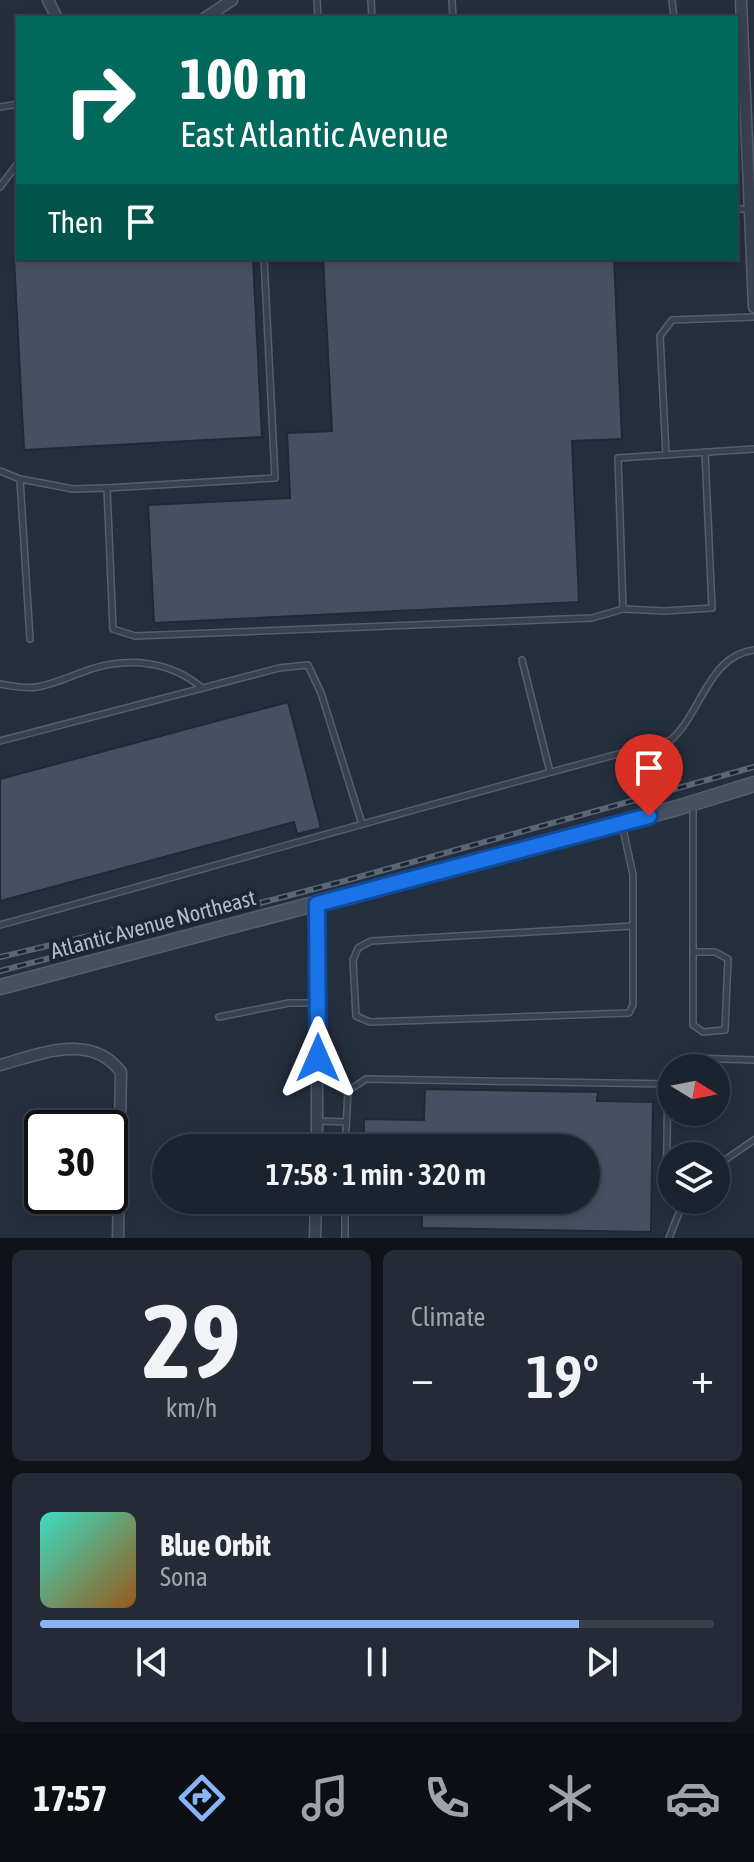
<!DOCTYPE html>
<meta charset="utf-8">
<style>
body{margin:0;font-family:"Asap Condensed",sans-serif;background:#242b36;color:#f1f3f6;height:100vh;display:flex;flex-direction:column;font-size:30px;white-space:nowrap}
*{box-sizing:border-box;margin:0}
p{font-size:26px;color:#a0a4aa}
.icon{flex:none;width:44px;height:44px;fill:none;stroke:currentColor;stroke-width:2;stroke-linecap:round;stroke-linejoin:round}
.map{position:relative;height:1238px;overflow:hidden}
.details{display:flex;flex-direction:column;gap:12px;padding:12px;background:#0f1319;flex:1}
.details>*{flex:none}
.top-card{position:absolute;left:16px;top:16px;width:722px;height:244px;border-radius:0px;box-shadow:0 4px 12px #0003,0 0 0 2px #39404a;background:#00695c;color:#fff;overflow:hidden}
.needle{width:52px;rotate:100deg}
.tools{position:absolute;left:658px;top:1054px;display:grid;gap:16px}
.tools a{display:grid;place-items:center;width:72px;height:72px;border-radius:50%;background:#1b232e;box-shadow:0 4px 12px #0003,0 0 0 2px #39404a;font-size:40px}
.speed{position:absolute;left:24px;top:1110px;display:flex;gap:16px;font-size:40px;font-weight:700;text-align:center}
.speed>*{display:grid;place-content:center;width:104px;height:104px;border-radius:50%;background:#1b232e;box-shadow:0 4px 12px #0003,0 0 0 2px #39404a;line-height:1}
.speed .limit{border:4px solid #111;border-radius:12px;background:#fff;color:#111}
.pin{position:absolute;display:grid;place-items:center;width:68px;height:68px;color:#fff;margin:-82px -34px;border-radius:50% 50% 50% 0;rotate:-45deg;box-shadow:0 0 8px #0007}
.pin .icon{rotate:45deg}
.me{position:absolute;width:88px;margin:-44px;rotate:0deg;stroke-linejoin:round;filter:drop-shadow(0 0 6px #0008)}
.turn{display:flex;align-items:center;gap:28px;height:168px;padding:0 32px;font-size:36px}
.turn .icon{width:104px;height:104px;stroke-width:2.5}
.turn b{display:block;font-size:56px;line-height:68px}
.then{display:flex;align-items:center;height:76px;padding:0 32px;background:#0003;gap:16px;font-size:30px}
.big{font-size:60px;font-weight:600;line-height:1.1}
.details .tile{flex:1;display:flex;flex-direction:column;justify-content:center;gap:12px;min-width:0;padding:0 28px;border-radius:12px;background:#242b36}
.details .dial{align-items:center;gap:0}
.dial b{font-size:104px;line-height:1}
.song{display:flex;align-items:center;gap:24px}
.cover{width:96px;height:96px;border-radius:12px;background:linear-gradient(135deg,hsl(170 70% 55%),hsl(30 70% 35%))}
.played{height:8px;border-radius:4px;background:linear-gradient(90deg,#8ab4f8 80%,#39404a 80%)}
.keys{display:flex;justify-content:space-around;direction:ltr}
.heat{display:flex;justify-content:space-between;align-items:center;font-size:44px;direction:ltr}
.details .tiles{flex:1;display:grid;gap:12px;grid-template-columns:1fr 1fr}
.tile:last-child{grid-column:span 2}
.trip{position:absolute;left:152px;top:1134px;width:448px;height:80px;border-radius:40px;background:#1b232e;box-shadow:0 4px 12px #0003,0 0 0 2px #39404a;font-weight:600;line-height:80px;text-align:center}
.tabs{display:flex;height:128px;justify-content:space-around;align-items:center;background:#0b0e12;color:#a0a4aa}
.tabs .icon{width:56px;height:56px}
.tabs .active{color:#8ab4f8}
.tabs b{font-size:36px;color:#f1f3f6}
.map>svg:first-child{display:block}
.building{fill:#455162;stroke:#1f2835;stroke-width:2}
.lines{fill:none;stroke-linecap:round;stroke-linejoin:round}
.lane-casing{stroke:#565f6c;stroke-width:8}
.street-casing{stroke:#565f6c;stroke-width:13}
.secondary-casing{stroke:#565f6c;stroke-width:17}
.lane{stroke:#38414e;stroke-width:5}
.street{stroke:#38414e;stroke-width:10}
.secondary{stroke:#465061;stroke-width:14}
.rail-casing{stroke:#5a6575;stroke-width:6}
.rail{stroke:#1d2633;stroke-width:3;stroke-dasharray:9;stroke-linecap:butt}
.route-casing{stroke:#114b97;stroke-width:20}
.route{stroke:#1a73e8;stroke-width:14}
.labels{text-anchor:middle;stroke-width:8;stroke-linejoin:round;paint-order:stroke}
.street-label{font-size:22px;fill:#b4bcc9;stroke:#1d2633}
</style>
<div class="map">
<svg width="754" height="1238" viewBox="0 0 754 1238">
<rect width="100%" height="100%" fill="#242f3e"/>
<g class="building">
<path d="M 14,258 L 253,258 L 262,437 L 24,450 Z"/>
<path d="M 323,258 L 614,258 L 622,439 L 572,441 L 579,602 L 154,623 L 148,505 L 290,498 L 287,433 L 332,431 Z"/>
<path d="M 288,702 L 321,828 L 297,834 L 294,822 L 0,901 L 0,779 Z"/>
<path d="M 425,1089 L 598,1092 L 597,1101 L 653,1102 L 651,1232 L 422,1228 L 422,1200 L 586,1200 L 586,1148 L 364,1148 L 364,1119 L 424,1120 Z"/>
</g>
<g class="lines">
<defs>
<g id="lane">
<path d="M 317,0 L 318,18"/>
<path d="M 371,0 L 372,18"/>
<path d="M 452,0 L 453,18"/>
<path d="M 672,0 L 674,18"/>
<path d="M 0,107 L 18,104"/>
<path d="M 0,187 L 18,163"/>
<path d="M 736,209 L 750,209"/>
<path d="M 666,455 L 660,336 L 672,320 L 754,317"/>
<path d="M 0,471 L 20,479 L 30,639"/>
<path d="M 20,479 L 73,489 L 107,488 L 113,629 L 135,636 L 592,618 L 623,609 L 618,458 L 754,449"/>
<path d="M 107,488 L 275,478 L 264,258"/>
<path d="M 623,609 L 665,611 L 712,608 L 705,452"/>
<path d="M 522,660 L 550,772"/>
<path d="M 0,684 C 12,686 25,689 37,687 C 55,684 73,675 91,669 C 129,657 171,661 202,688"/>
<path d="M 0,741 L 279,668 L 308,665 L 321,693 L 362,824"/>
<path d="M 693,804 L 693,1025 L 703,1032 L 725,1030 L 728,959 L 715,952 L 694,952"/>
<path d="M 622,824 L 633,875 L 633,1005 L 629,1013 L 370,1022 L 356,1016 L 353,960 L 358,948 L 371,941 L 633,926"/>
<path d="M 0,925 C 224,864 446,799 671,740 C 702,712 708,656 754,650"/>
<path d="M 219,1017 L 289,1003 L 316,1003"/>
<path d="M 668,1084 L 666,1190 L 670,1198 L 681,1206"/>
<path d="M 319,1121 L 346,1122"/>
<path d="M 345,1148 L 348,1091 L 366,1079 L 668,1084 L 673,1066 L 694,1058 L 754,1060"/>
<path d="M 716,1166 L 754,1140"/>
<path d="M 345,1238 L 345,1200"/>
<path d="M 669,1238 L 684,1200"/>
</g>
<g id="street">
<path d="M 48,0 L 57,18"/>
<path d="M 741,0 L 754,307"/>
<path d="M 205,18 L 232,0"/>
<path d="M 0,1065 C 40,1054 91,1032 121,1072 L 118,1238"/>
<path d="M 317,1148 L 317,904"/>
<path d="M 315,1238 L 316,1200"/>
</g>
<path id="secondary" d="M 0,987 L 677,808 L 754,784"/>
</defs>
<use href="#lane" class="lane-casing"/>
<use href="#street" class="street-casing"/>
<use href="#secondary" class="secondary-casing"/>
<use href="#lane" class="lane"/>
<use href="#street" class="street"/>
<use href="#secondary" class="secondary"/>
<defs>
<g id="rail">
<path d="M 0,957 L 144,923"/>
<path d="M 0,971 L 348,880 L 754,767"/>
</g>
</defs>
<use href="#rail" class="rail-casing"/>
<use href="#rail" class="rail"/>
</g>
<g class="lines">
<defs>
<path id="route" d="M 318,1058 L 317,904 L 649,816"/>
</defs>
<use href="#route" class="route-casing"/>
<use href="#route" class="route"/>
</g>
<g class="labels">
<g class="street-label">
<text transform="translate(153 924) rotate(-15)" y="8">Atlantic Avenue Northeast</text>
</g>
</g>
</svg>
<div class="tools">
<a><svg class="needle" viewBox="-14 -14 28 28"><path d="M0-13l5 13h-10z" fill="#e53935"/><path d="M0 13l5-13h-10z" fill="#a0a4aa"/></svg></a>
<a><svg class="icon" aria-label="layers" viewBox="0 0 24 24"><path d="M12 4l9 5-9 5-9-5zM3 14l9 5 9-5"/></svg></a>
</div>
<div class="speed"><div class="limit">30</div></div>
<div class="pin" style="left:649px;top:816px;background:#d93025"><svg class="icon" aria-label="arrive" viewBox="0 0 24 24"><path d="M6 21V4h12l-3 4 3 4H6"/></svg></div>
<svg class="me" style="left:318px;top:1058px" viewBox="-20 -20 40 40"><path d="M0-17L14 15 0 8-14 15z" fill="#1a73e8" stroke="#fff" stroke-width="4"/></svg>
<div class="trip">17:58 · 1 min · 320 m</div>
<div class="top-card">
<div class="turn"><svg class="icon" aria-label="right" viewBox="0 0 24 24"><path d="M7 20v-9h11M14 6l5 5-5 5"/></svg><div><b>100 m</b>East Atlantic Avenue</div></div>
<div class="then">Then<svg class="icon" aria-label="arrive" viewBox="0 0 24 24"><path d="M6 21V4h12l-3 4 3 4H6"/></svg></div>
</div>
</div>
<section class="details">
<div class="tiles">
<div class="tile dial"><b>29</b><p>km/h</p></div>
<div class="tile"><p>Climate</p>
<div class="heat"><a>−</a><b class="big">19°</b><a>+</a></div>
</div>
<div class="tile">
<div class="song"><i class="cover"></i><div><b>Blue Orbit</b><p>Sona</p></div></div>
<div class="played"></div>
<div class="keys"><svg class="icon" aria-label="previous" viewBox="0 0 24 24"><path d="M18 5L8 12l10 7zM5 5v14"/></svg><svg class="icon" aria-label="pause" viewBox="0 0 24 24"><path d="M8 5v14M16 5v14"/></svg><svg class="icon" aria-label="next" viewBox="0 0 24 24"><path d="M6 5l10 7-10 7zM19 5v14"/></svg></div>
</div>
</div>
</section>
<nav class="tabs">
<b>17:57</b>
<svg class="icon active" aria-label="directions" viewBox="0 0 24 24"><path d="M12 3l9 9-9 9-9-9zM9 14v-3h6M13 9l2 2-2 2"/></svg>
<svg class="icon" aria-label="music" viewBox="0 0 24 24"><path d="M9 18V5l10-2v13"/><circle cx="6" cy="18" r="3"/><circle cx="16" cy="16" r="3"/></svg>
<svg class="icon" aria-label="phone" viewBox="0 0 24 24"><path d="M5 4h4l2 5-3 2q2 4 5 5l2-3 5 2v4C11 20 4 13 5 4z"/></svg>
<svg class="icon" aria-label="climate" viewBox="0 0 24 24"><path d="M12 3v18M4 7l16 10M4 17L20 7"/></svg>
<svg class="icon" aria-label="car" viewBox="0 0 24 24"><path d="M5 17H2v-5l4-1 3-4h7l3 4 3 1v5h-3M9 17h6M6 11h13"/><circle cx="7" cy="17" r="2"/><circle cx="17" cy="17" r="2"/></svg>
</nav>
